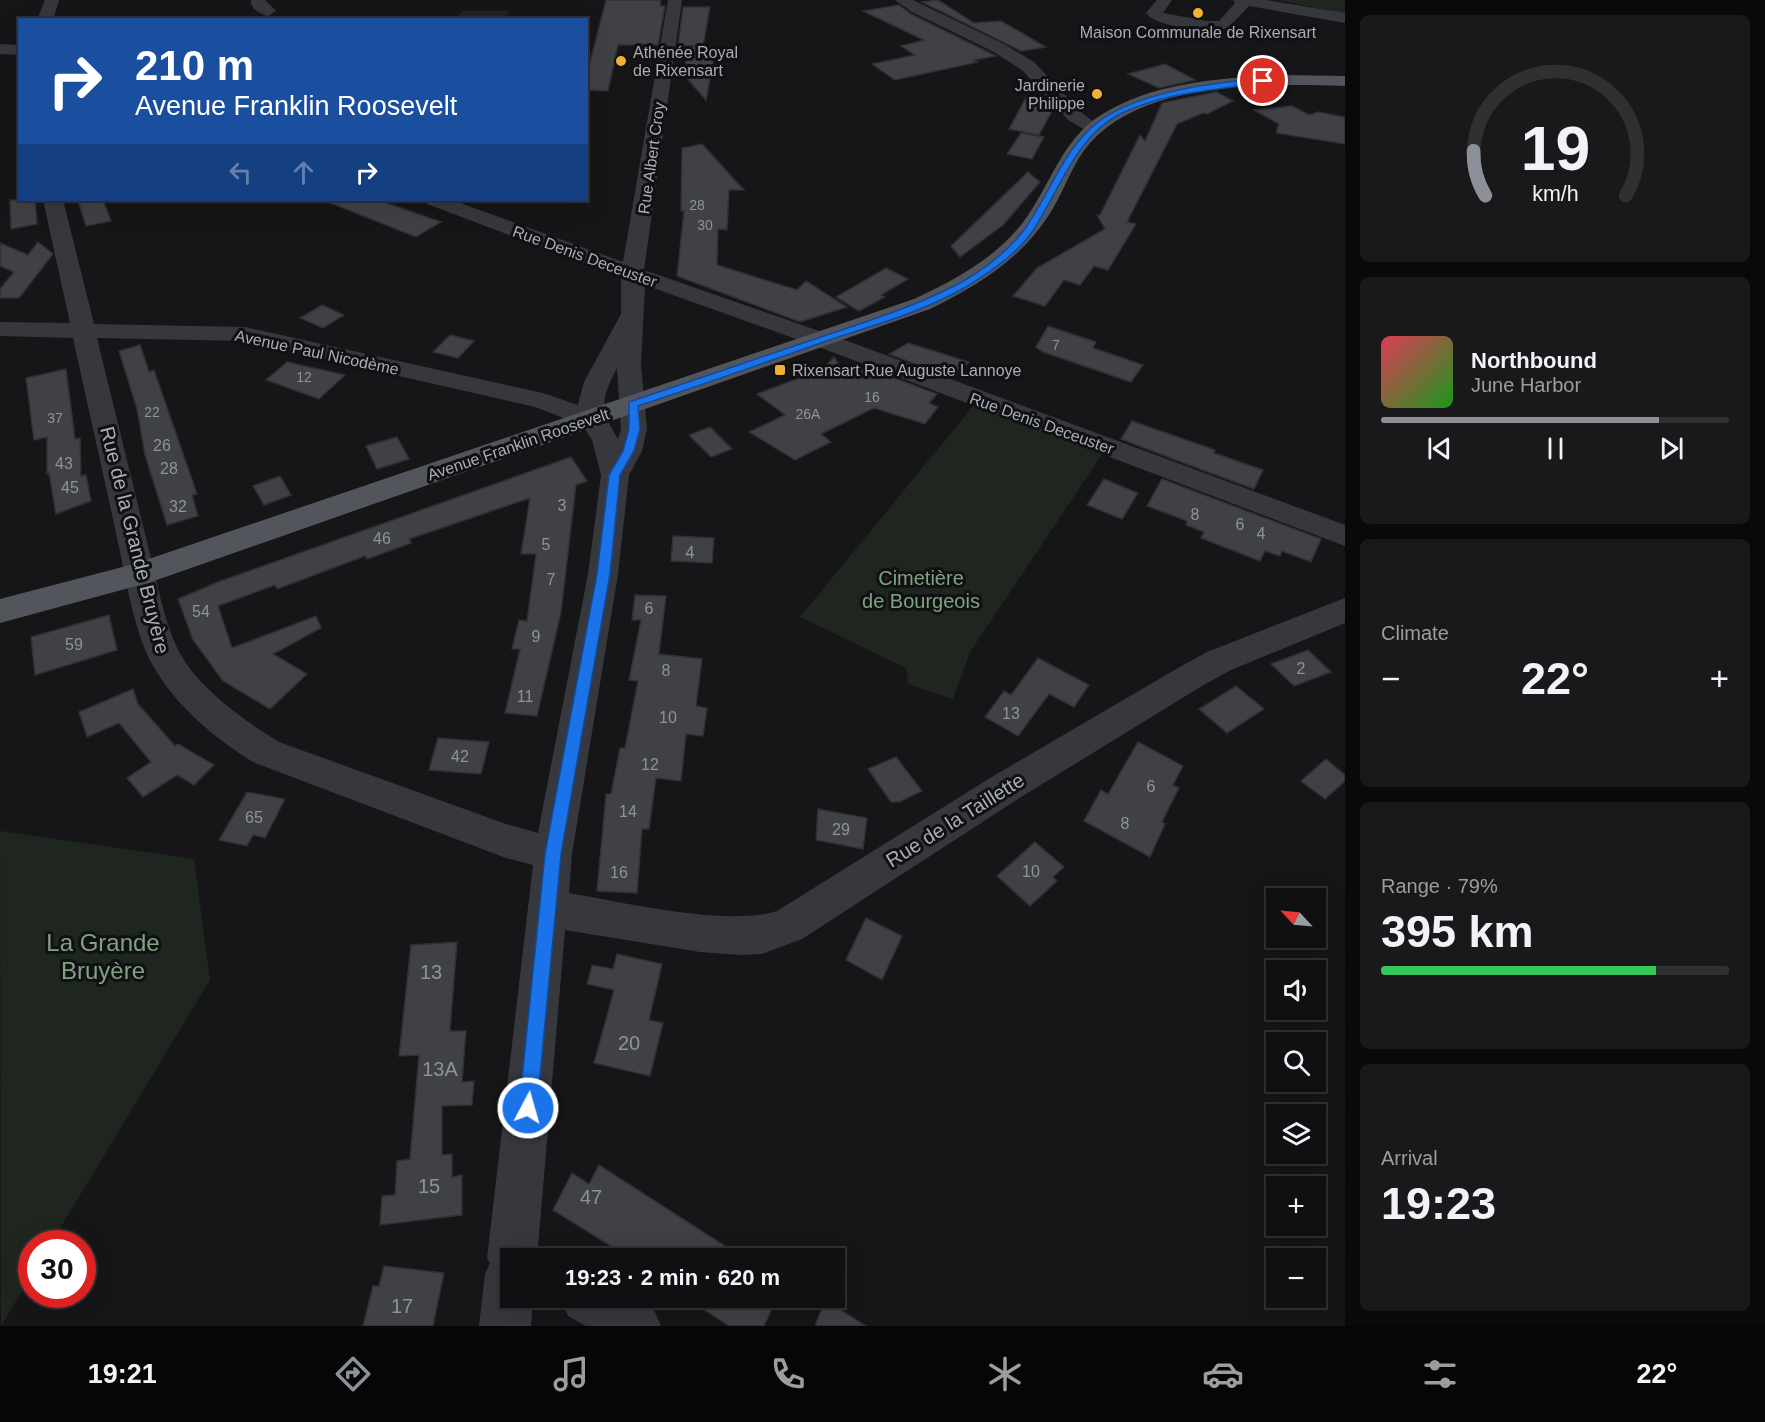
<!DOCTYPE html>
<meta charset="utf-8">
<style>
body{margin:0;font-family:Arial,sans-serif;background:#19191b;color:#f1f3f6;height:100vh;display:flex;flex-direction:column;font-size:22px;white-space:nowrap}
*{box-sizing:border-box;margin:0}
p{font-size:20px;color:#9c9d9f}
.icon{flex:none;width:33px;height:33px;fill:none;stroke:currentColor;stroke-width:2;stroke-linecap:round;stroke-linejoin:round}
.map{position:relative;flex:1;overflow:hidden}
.side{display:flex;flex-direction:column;gap:15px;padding:15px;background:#09090a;width:420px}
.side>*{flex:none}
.top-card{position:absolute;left:18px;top:18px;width:570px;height:183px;border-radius:0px;box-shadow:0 6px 24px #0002,0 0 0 2px #303032;background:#1a4fa0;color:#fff;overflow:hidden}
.needle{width:39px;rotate:296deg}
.buttons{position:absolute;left:1266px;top:888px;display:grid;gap:12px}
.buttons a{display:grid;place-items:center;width:60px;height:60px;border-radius:0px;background:#101012;box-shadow:0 6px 24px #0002,0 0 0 2px #303032;font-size:30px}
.speed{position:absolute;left:18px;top:1230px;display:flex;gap:12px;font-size:30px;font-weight:700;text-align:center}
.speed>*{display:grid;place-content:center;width:78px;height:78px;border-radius:50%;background:#101012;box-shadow:0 6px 24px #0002,0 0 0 2px #303032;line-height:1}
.speed .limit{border:9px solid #d22;background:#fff;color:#111}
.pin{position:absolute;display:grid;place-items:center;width:51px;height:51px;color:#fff;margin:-26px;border:3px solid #fff;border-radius:50%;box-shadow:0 2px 6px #0007}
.me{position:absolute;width:66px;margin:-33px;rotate:6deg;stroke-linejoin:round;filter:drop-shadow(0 0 4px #0008)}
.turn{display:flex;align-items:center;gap:21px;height:126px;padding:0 18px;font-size:27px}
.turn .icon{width:78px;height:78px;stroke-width:2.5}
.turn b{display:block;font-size:42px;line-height:51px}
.lanes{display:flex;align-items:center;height:57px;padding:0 18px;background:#0003;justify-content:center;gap:30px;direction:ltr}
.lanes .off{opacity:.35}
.big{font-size:45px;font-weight:700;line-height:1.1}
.side .card{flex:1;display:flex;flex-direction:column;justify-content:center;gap:9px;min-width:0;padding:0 21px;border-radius:9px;background:#19191b}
.side .dial{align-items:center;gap:0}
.dial svg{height:156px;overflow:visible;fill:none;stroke:#303032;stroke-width:7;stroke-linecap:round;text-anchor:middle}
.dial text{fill:#f1f3f6;stroke:none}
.song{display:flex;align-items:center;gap:18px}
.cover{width:72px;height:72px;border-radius:9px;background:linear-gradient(135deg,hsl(350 70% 55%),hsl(120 70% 35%))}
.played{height:6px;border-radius:3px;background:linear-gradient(90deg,#8c9099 80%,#303032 80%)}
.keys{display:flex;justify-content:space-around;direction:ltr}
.heat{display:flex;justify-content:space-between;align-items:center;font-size:33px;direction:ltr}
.charge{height:9px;border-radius:4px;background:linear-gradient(90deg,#34c759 79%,#303032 0)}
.trip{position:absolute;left:500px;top:1248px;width:345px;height:60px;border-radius:0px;background:#101012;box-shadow:0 6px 24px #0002,0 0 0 2px #303032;font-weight:700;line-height:60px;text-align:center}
.dock{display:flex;height:96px;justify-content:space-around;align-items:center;background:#060607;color:#9c9d9f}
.dock .icon{width:42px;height:42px}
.dock .current{color:#8c9099}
.dock b{font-size:27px;color:#f1f3f6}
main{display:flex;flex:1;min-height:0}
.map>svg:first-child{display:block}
.green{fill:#1e261f}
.building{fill:#404145;stroke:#303034;stroke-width:1.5}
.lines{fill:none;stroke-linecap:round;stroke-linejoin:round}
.minor{fill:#37383d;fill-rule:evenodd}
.major{fill:#53555c;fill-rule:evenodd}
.route{fill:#1a73e8;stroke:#114b97;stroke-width:1.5}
.poi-dot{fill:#f2b134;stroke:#111113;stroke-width:2}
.labels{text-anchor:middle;stroke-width:6;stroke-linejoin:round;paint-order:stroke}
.far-number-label{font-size:14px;fill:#8e929b}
.far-poi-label{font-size:16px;fill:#a8adb8;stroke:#111113;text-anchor:start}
.far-street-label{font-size:16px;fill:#a8adb8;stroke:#111113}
.number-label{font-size:16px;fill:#8e929b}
.street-label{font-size:20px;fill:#a8adb8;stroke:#111113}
.park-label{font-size:20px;fill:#7fa381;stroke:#111113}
.near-number-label{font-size:20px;fill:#8e929b}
.near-park-label{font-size:24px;fill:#7fa381;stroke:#111113}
</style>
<main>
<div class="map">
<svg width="1345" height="1326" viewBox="0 0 1345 1326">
<rect width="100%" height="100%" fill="#161618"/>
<g class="green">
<path d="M 1277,0 L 1345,0 L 1345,14 Z"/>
<path d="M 462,11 L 509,11 L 506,19 L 457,19 Z"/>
<path d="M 974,405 L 1103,453 L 970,652 L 953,699 L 908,684 L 906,668 L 800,617 Z"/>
<path d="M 0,831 L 194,859 L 210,980 L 51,1243 L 32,1244 L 31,1276 L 1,1326 Z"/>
</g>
<g class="building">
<path d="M 606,0 L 661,0 L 660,6 L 665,6 L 658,45 L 618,45 L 608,91 L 586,90 L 586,66 L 589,66 Z"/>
<path d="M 938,0 L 974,23 L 1001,21 L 1046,47 L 1021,51 L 922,2 Z"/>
<path d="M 899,5 L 911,14 L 996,56 L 974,60 L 978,62 L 895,80 L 872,64 L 915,55 L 901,46 L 924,40 L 863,11 Z"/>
<path d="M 683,7 L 710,7 L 703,46 L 678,46 Z"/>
<path d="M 688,46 L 716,47 L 706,100 L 684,75 Z"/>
<path d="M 1165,64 L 1195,80 L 1159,88 L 1128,74 Z"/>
<path d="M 1216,92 L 1233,101 L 1207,114 L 1203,113 L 1177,124 L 1127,222 L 1136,224 L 1108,270 L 1094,266 L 1080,285 L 1064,280 L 1045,306 L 1013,296 L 1037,268 L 1105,229 L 1097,215 L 1100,215 L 1140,135 L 1145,141 L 1162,103 Z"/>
<path d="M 1028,94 L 1052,111 L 1039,135 L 1009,129 Z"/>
<path d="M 1292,106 L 1309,115 L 1318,112 L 1345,117 L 1345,144 L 1276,133 L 1279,124 L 1254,110 Z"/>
<path d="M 1021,133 L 1044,137 L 1032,159 L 1007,154 Z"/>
<path d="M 702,144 L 744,190 L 729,190 L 727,230 L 718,229 L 717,265 L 797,290 L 806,281 L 847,307 L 800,322 L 677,276 L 684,211 L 681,211 L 682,148 Z"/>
<path d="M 1028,172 L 1040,182 L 1003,225 L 960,257 L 951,246 Z"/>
<path d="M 10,200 L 35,200 L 37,224 L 11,229 Z"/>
<path d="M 78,200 L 103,200 L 111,221 L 86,226 Z"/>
<path d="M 323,200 L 378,200 L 441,222 L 416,237 Z"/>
<path d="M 38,242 L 53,254 L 19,298 L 0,298 L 0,289 L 14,272 L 0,266 L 0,243 L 28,255 Z"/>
<path d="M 886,268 L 908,279 L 881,295 L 885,297 L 859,311 L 836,297 Z"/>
<path d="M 322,305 L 344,315 L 323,328 L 300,318 Z"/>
<path d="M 1048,326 L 1096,342 L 1093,348 L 1143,365 L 1131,382 L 1043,352 L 1036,347 Z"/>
<path d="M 450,335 L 474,341 L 458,358 L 433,352 Z"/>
<path d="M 908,343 L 969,362 L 953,378 L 889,354 Z"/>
<path d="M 140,345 L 149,372 L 154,370 L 197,494 L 192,495 L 198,516 L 167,525 L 145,455 L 137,409 L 119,351 Z"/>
<path d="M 834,357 L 847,379 L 866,367 L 937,394 L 929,403 L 938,407 L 925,424 L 874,408 L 821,434 L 831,442 L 795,460 L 749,432 L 785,415 L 757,394 L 823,369 Z"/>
<path d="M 287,362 L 345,375 L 319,399 L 266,380 Z"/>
<path d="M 66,369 L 75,439 L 80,438 L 81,476 L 86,475 L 91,501 L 56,514 L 49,473 L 47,474 L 47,437 L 34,440 L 26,378 Z"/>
<path d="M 1132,421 L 1215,450 L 1214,453 L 1263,470 L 1254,489 L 1173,459 L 1121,439 Z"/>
<path d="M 710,427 L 732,449 L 711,457 L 689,435 Z"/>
<path d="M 397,437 L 409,459 L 377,469 L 366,446 Z"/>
<path d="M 571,457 L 587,481 L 576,485 L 561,612 L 537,716 L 505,713 L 520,649 L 512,649 L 519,620 L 527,621 L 536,554 L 521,554 L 530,498 L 409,539 L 411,543 L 367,559 L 365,556 L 277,589 L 275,585 L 218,606 L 232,648 L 316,616 L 321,628 L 273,654 L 307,674 L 270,709 L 223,681 L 193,640 L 178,599 L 218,582 Z"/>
<path d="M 280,476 L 291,495 L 264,505 L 253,486 Z"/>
<path d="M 1104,479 L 1138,493 L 1122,519 L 1087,505 Z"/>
<path d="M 1162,479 L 1321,539 L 1311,562 L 1282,551 L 1280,556 L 1265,551 L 1260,561 L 1201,538 L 1204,532 L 1186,525 L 1187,521 L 1147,506 Z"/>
<path d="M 673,536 L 714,538 L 712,563 L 671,561 Z"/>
<path d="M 635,595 L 666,596 L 659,654 L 702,659 L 696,706 L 707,708 L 703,736 L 686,734 L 681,781 L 656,778 L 649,829 L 642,829 L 637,893 L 597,891 L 606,794 L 611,794 L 620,748 L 625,748 L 638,681 L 629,680 L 641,620 L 632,620 Z"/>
<path d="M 109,615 L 117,650 L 35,675 L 31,637 Z"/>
<path d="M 1308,650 L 1331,672 L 1294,686 L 1271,664 Z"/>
<path d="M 1038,658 L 1089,685 L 1074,707 L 1049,694 L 1018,736 L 985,717 L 1004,691 L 1011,695 Z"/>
<path d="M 1236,686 L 1264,709 L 1227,733 L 1199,709 Z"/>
<path d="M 133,689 L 138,704 L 175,746 L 178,744 L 214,765 L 194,785 L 177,775 L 143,797 L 127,778 L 151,762 L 119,723 L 87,737 L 79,712 Z"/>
<path d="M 438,738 L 489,742 L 481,774 L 429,770 Z"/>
<path d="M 1138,742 L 1183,766 L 1173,785 L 1179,788 L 1162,822 L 1165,824 L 1150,857 L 1084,821 L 1101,790 L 1108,794 Z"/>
<path d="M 896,757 L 922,791 L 899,802 L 891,802 L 868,769 Z"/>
<path d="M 1326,759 L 1345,775 L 1345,781 L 1325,799 L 1301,781 Z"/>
<path d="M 247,792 L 285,799 L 265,838 L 253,835 L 247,846 L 219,840 Z"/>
<path d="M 818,809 L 867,818 L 863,849 L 816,840 Z"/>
<path d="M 1035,842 L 1064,867 L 1053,877 L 1057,881 L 1030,906 L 997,876 Z"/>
<path d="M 866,918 L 902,936 L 882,980 L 846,960 Z"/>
<path d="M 457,942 L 450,1031 L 466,1031 L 462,1082 L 474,1081 L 472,1105 L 442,1106 L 442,1155 L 452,1154 L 452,1177 L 462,1175 L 462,1215 L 380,1225 L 382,1196 L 395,1195 L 397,1161 L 410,1159 L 419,1055 L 399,1056 L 411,945 Z"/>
<path d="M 617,954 L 662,964 L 649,1020 L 663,1023 L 650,1076 L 594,1063 L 614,990 L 587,984 L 592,965 L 613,969 Z"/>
<path d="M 599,1165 L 725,1246 L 719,1258 L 630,1258 L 553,1210 L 572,1173 L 589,1184 Z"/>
<path d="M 384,1266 L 444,1273 L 433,1326 L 363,1326 L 373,1286 L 379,1286 Z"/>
<path d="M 686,1298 L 777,1298 L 764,1326 L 729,1326 Z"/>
<path d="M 825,1300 L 866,1326 L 815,1326 Z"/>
</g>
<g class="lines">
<g class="minor">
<path d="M 45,0 L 59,0 L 53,20 L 37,20 Z"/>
<path d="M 251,0 L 265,0 L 276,11 L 268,16 C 260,14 250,9 251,0 Z"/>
<path d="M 668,0 L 682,0 L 644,270 L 842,339 L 1345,525 L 1345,546 L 824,349 L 645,285 L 641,364 L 647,429 L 642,451 L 629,475 L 618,574 L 572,854 L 569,893 C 622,902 727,927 777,911 L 995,775 L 1178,668 L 1207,652 L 1345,598 L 1345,623 L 1231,670 L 1202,686 L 1021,797 L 802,939 L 762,954 L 741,955 L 700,952 L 565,930 L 537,1258 L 510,1258 L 510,1298 L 533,1298 L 531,1326 L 479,1326 L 485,1274 L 490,1263 L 487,1258 L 533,865 L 506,858 L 253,762 C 217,740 177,707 155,669 C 135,637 127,584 119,547 C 104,477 88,407 73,338 L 0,336 L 0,322 L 70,323 L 43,200 L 63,200 L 94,324 L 245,327 L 543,393 L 578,405 L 584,382 L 621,314 L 621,277 L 427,204 L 424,200 L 452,200 L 623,262 ZM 97,338 L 245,341 L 535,407 L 582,425 L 592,440 L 601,475 L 588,574 L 538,833 L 506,824 L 279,742 C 246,722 199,688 181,655 C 165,628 156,577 148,546 C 131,477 114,407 97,338 ZM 617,368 L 621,429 L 618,439 C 599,409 601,399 617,368 Z"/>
<path d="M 895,0 L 913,0 L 1004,44 L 1034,62 L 1081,112 L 1103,129 L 1094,135 L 1068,120 L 1022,70 L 992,51 L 912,12 Z"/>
<path d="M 1157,0 L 1172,0 L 1163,13 L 1207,21 L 1219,21 L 1235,3 L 1233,0 L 1266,0 L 1345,13 L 1345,23 L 1249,6 L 1228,28 C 1211,33 1157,28 1146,13 Z"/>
<path d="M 0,44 L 20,45 L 20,55 L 0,54 Z"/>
<path d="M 561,1298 L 635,1298 L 653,1308 L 661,1326 L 586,1326 L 568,1316 Z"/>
</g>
<path class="major" d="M 1281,75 L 1345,76 L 1345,86 C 1267,84 1147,80 1090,143 C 1073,162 1065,189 1052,210 C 1023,258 979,285 930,309 L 151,582 L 0,623 L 0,599 L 134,564 L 914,299 C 955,280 996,258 1024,221 C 1050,186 1062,139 1101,115 C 1153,82 1221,78 1281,75 Z"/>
</g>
<path class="route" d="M 1263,78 L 1265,82 C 1215,91 1168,91 1120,114 C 1075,137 1059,192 1032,232 C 1017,254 989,273 966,287 C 926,310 879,324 835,338 C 770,361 704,384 638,406 L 640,429 L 634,451 L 620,475 L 610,574 L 561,854 L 537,1108 L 534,1115 L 528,1118 L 521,1115 L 519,1108 L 545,854 L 597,574 L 609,475 L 623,451 L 629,429 L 629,402 C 692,381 755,359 818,338 C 865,322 914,307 958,284 C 981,272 1008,251 1024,230 C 1048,197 1061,155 1091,128 C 1130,92 1212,83 1263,78 Z"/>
<g class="poi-dot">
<circle cx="1198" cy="13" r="6"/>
<circle cx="621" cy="61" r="6"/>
<circle cx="1097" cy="94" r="6"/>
<rect x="774" y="364" width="12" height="12" rx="3"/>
</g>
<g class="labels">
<g class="far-number-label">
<text x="697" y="210">28</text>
<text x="705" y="230">30</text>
<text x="1056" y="350">7</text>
<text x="304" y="382">12</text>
<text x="872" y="402">16</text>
<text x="152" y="417">22</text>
<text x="808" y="419">26A</text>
<text x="55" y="423">37</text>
</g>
<g class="far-poi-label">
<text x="1198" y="38" text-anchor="middle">Maison Communale de Rixensart</text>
<text x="633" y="58">Athénée Royal<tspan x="633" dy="18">de Rixensart</tspan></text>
<text x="1085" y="91" text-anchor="end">Jardinerie<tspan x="1085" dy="18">Philippe</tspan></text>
<text x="792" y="376">Rixensart Rue Auguste Lannoye</text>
</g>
<g class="far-street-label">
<text transform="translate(651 158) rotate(-82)" y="6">Rue Albert Croy</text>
<text transform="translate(585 256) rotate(20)" y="6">Rue Denis Deceuster</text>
<text transform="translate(317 352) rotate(12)" y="6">Avenue Paul Nicodème</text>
<text transform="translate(1042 423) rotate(20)" y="6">Rue Denis Deceuster</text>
<text transform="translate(518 444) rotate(-19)" y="6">Avenue Franklin Roosevelt</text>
</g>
<g class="number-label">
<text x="162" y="451">26</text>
<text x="64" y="469">43</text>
<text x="169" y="474">28</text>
<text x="70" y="493">45</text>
<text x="562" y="511">3</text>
<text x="178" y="512">32</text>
<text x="1195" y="520">8</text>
<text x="1240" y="530">6</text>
<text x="1261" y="539">4</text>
<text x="382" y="544">46</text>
<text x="546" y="550">5</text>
<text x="690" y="558">4</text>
<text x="551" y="585">7</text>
<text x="649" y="614">6</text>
<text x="201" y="617">54</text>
<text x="536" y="642">9</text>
<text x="74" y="650">59</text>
<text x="1301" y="674">2</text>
<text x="666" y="676">8</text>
<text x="525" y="702">11</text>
<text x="1011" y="719">13</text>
<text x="668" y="723">10</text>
<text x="460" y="762">42</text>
<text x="650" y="770">12</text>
<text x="1151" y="792">6</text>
<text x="628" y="817">14</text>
<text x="254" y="823">65</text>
<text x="1125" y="829">8</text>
<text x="841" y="835">29</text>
<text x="1031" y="877">10</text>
<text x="619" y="878">16</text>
</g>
<g class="street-label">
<text transform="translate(135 540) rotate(76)" y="7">Rue de la Grande Bruyère</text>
<text transform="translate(955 820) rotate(-32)" y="7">Rue de la Taillette</text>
</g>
<g class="park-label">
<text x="921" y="585">Cimetière<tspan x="921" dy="23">de Bourgeois</tspan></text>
</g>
<g class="near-number-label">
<text x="431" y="979">13</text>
<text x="629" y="1050">20</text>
<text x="440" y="1076">13A</text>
<text x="429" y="1193">15</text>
<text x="591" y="1204">47</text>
<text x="402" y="1313">17</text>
</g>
<g class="near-park-label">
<text x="103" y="951">La Grande<tspan x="103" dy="28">Bruyère</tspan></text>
</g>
</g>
</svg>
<div class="buttons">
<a><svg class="needle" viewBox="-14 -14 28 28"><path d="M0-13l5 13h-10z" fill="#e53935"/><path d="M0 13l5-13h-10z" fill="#9c9d9f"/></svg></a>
<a><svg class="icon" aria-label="sound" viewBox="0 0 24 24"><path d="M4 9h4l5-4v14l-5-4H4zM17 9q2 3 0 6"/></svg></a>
<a><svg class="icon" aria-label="search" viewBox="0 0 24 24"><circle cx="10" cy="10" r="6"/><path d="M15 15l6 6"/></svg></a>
<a><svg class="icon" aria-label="layers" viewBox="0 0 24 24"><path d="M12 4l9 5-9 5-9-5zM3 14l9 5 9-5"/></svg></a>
<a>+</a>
<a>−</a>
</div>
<div class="speed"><div class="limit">30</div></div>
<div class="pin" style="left:1263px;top:81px;background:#d93025"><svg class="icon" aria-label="arrive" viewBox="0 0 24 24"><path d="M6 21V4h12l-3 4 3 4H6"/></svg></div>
<svg class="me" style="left:528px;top:1108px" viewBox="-20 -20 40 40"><circle r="17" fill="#1a73e8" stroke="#fff" stroke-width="3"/><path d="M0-11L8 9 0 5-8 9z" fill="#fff"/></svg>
<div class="trip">19:23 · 2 min · 620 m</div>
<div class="top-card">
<div class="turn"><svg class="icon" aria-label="right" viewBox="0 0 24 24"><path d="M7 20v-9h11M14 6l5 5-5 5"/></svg><div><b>210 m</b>Avenue Franklin Roosevelt</div></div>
<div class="lanes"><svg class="icon off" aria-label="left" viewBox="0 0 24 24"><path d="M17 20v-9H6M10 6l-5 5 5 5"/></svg><svg class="icon off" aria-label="ahead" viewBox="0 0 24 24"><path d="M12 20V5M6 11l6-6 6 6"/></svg><svg class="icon" aria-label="right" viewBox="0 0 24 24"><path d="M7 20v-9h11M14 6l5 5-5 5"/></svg></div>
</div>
</div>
<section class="side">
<div class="card dial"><svg viewBox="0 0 100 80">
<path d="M14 69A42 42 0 1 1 86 69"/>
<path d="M14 69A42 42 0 0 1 8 46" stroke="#8c9099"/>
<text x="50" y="56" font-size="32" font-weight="700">19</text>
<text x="50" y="72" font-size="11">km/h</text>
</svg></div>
<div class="card">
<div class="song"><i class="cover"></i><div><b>Northbound</b><p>June Harbor</p></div></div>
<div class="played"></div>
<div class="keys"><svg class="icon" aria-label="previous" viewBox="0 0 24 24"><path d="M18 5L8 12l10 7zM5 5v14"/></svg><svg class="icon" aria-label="pause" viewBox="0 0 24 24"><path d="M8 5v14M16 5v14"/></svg><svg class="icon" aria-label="next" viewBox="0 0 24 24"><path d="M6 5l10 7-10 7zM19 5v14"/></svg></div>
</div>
<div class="card"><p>Climate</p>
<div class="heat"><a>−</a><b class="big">22°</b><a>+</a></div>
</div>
<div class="card"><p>Range · 79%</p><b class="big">395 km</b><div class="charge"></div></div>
<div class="card"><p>Arrival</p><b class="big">19:23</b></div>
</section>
</main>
<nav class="dock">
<b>19:21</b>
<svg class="icon current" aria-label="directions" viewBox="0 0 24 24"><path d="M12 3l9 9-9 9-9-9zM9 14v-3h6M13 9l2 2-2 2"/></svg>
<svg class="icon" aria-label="music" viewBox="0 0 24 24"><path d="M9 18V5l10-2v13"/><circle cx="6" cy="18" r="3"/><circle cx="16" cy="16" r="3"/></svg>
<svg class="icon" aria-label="phone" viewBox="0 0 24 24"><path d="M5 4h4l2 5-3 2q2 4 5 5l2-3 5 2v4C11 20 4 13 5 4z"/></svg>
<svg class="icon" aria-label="climate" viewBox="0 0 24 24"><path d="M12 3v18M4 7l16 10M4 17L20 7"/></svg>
<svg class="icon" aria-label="car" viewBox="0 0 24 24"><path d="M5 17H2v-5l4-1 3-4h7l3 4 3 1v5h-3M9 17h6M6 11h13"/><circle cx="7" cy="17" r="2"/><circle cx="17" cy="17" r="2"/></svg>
<svg class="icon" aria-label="filters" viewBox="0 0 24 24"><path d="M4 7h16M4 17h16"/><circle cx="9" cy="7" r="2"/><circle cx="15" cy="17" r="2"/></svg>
<b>22°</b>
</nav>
